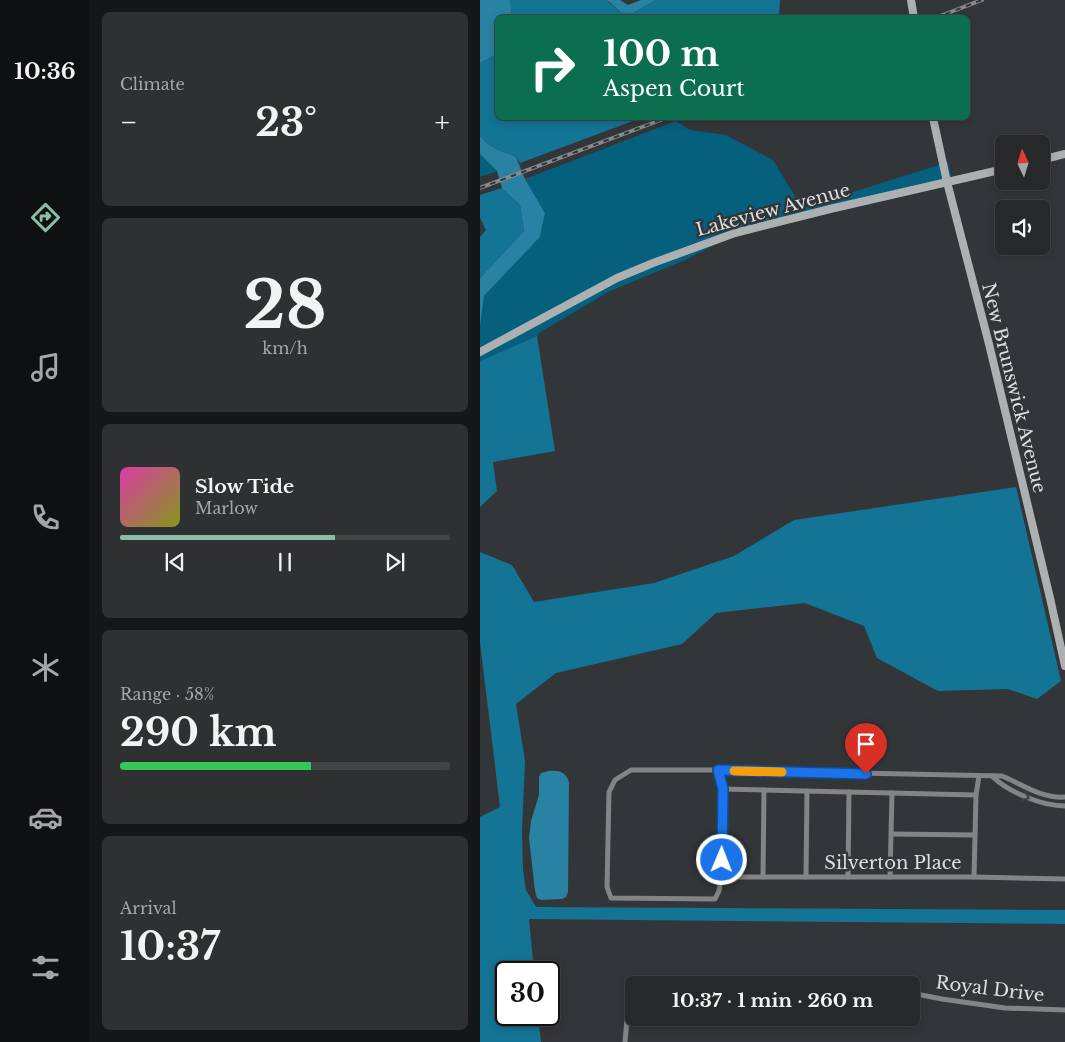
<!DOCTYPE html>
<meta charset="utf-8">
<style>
body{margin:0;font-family:"Libre Baskerville",serif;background:#2e3032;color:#f1f3f6;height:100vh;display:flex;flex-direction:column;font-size:19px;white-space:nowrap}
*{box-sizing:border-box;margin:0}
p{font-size:16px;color:#a4a6a8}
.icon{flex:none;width:28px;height:28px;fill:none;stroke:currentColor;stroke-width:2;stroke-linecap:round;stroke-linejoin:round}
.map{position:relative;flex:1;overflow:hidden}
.details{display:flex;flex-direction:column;gap:12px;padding:12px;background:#151617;width:390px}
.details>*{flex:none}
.hud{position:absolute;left:15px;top:15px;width:475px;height:105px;border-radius:8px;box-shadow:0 2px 8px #0003,0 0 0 1px #424447;background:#0b6e4f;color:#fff;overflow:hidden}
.needle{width:32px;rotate:356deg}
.fabs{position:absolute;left:515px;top:135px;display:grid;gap:10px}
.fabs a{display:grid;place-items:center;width:55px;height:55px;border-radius:8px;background:#26282a;box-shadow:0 2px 8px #0003,0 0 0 1px #424447;font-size:25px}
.speed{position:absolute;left:15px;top:961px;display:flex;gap:10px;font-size:25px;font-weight:700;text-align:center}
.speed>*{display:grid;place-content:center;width:65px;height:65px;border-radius:50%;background:#26282a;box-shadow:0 2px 8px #0003,0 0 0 1px #424447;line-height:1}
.speed .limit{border:2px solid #111;border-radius:8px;background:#fff;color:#111}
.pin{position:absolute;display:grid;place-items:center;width:42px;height:42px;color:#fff;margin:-51px -21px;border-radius:50% 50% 50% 0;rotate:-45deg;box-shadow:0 0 5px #0007}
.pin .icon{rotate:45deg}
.me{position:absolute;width:55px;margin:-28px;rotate:1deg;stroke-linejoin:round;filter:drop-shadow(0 0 4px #0008)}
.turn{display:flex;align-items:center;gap:18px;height:105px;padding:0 25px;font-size:22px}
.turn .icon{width:65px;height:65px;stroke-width:2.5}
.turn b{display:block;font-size:35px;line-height:42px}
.big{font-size:38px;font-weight:800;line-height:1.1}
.details .card{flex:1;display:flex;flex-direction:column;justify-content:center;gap:8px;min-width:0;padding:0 18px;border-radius:8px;background:#2e3032}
.details .dial{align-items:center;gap:0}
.dial b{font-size:65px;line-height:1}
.song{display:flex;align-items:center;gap:15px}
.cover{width:60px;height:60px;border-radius:8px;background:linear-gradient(135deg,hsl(320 70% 55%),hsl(70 70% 35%))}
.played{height:5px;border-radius:2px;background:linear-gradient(90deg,#8abfa5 65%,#424447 65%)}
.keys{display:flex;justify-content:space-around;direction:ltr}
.heat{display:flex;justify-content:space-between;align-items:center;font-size:28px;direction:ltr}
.charge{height:8px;border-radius:4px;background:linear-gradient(90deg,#34c759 58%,#424447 0)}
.trip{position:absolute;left:145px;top:976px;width:295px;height:50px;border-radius:8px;background:#26282a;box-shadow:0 2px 8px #0003,0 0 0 1px #424447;font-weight:800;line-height:50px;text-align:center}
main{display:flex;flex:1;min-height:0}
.menu{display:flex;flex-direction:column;width:90px;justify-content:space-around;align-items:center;background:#0f1011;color:#a4a6a8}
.menu .icon{width:35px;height:35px}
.menu .on{color:#8abfa5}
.menu b{font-size:22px;color:#f1f3f6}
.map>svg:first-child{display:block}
.green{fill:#04607d}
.forest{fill:#147495}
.water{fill:#2882a3}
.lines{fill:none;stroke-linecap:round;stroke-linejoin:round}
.street{stroke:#828485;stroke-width:5}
.secondary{stroke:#adb0b1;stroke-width:8}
.rail-casing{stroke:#878a8b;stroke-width:4}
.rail{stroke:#333638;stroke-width:2;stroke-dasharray:5.5;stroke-linecap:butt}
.oneway{stroke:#3f4244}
.route-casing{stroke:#114b97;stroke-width:12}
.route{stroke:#1a73e8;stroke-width:9}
.slow{stroke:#f59e0b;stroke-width:9}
.labels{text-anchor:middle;stroke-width:5;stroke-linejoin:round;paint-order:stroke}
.street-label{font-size:18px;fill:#dcdedf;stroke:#333638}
</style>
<main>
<nav class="menu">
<b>10:36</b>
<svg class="icon on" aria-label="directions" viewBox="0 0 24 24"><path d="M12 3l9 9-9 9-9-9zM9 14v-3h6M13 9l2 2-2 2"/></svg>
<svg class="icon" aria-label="music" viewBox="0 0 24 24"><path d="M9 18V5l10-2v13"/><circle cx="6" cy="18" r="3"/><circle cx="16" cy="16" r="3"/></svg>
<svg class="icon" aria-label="phone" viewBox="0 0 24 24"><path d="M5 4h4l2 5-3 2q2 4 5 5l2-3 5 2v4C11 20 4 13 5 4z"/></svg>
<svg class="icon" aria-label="climate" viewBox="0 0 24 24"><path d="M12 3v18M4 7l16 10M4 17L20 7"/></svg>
<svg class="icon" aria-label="car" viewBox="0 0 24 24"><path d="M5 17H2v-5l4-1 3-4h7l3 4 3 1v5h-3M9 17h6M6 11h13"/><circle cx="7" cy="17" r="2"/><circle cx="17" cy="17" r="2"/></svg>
<svg class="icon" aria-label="filters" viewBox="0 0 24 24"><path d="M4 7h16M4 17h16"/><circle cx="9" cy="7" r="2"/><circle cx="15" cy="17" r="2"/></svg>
</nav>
<section class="details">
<div class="card"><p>Climate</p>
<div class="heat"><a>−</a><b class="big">23°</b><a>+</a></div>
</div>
<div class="card dial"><b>28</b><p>km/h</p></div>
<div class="card">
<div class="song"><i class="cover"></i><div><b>Slow Tide</b><p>Marlow</p></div></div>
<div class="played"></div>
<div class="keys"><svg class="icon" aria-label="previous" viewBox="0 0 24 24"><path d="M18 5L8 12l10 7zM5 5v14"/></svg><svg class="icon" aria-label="pause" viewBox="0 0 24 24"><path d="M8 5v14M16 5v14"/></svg><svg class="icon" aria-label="next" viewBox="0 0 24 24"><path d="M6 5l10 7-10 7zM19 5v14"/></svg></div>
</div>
<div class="card"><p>Range · 58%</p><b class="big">290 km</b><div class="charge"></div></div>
<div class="card"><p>Arrival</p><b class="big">10:37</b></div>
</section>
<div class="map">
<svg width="585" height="1042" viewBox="0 0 585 1042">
<rect width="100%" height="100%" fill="#333638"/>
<g class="green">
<path d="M 196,121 L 210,130 L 246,135 L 293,160 L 316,198 L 323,208 L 468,162 L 473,184 L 250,237 L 205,260 L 130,291 L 59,333 L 57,336 L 0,361 L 0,327 L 4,296 L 60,237 L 65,213 L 45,179 Z"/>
<path d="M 0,154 L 17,171 L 0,177 Z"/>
</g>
<g class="forest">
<path d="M 30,0 L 128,0 L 128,2 L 142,13 L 153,13 L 176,0 L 300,0 L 299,18 L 32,17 Z"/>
<path d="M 17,54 L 18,118 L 161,118 L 40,163 L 36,157 C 20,150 12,150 0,136 L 0,63 Z"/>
<path d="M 22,188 L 40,205 L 44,231 L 0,278 L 0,237 L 6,230 L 0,218 L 0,195 Z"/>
<path d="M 57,336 L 75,451 L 13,462 L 17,491 L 0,507 L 0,361 Z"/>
<path d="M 536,487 L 581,681 L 557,699 L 528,689 L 458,691 L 397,658 L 384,626 L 325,603 L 236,613 L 202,644 L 76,673 L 36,704 L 45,761 L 42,831 L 43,870 L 46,890 L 56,907 L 585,910 L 585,924 L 49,919 L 54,972 L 26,972 L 26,1015 L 58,1015 L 61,1042 L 0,1042 L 0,817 L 20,807 L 0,642 L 0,552 L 32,565 L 54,602 L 174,583 L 254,556 L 314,520 Z"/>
</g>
<g class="water">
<path d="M 0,0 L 30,0 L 32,17 L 18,18 L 17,54 L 0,63 Z"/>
<path d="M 128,0 L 140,0 L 148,5 L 161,0 L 176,0 L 153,13 L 142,13 L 128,1 Z"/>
<path d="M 0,136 C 12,150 20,150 36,157 L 45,179 L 65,213 L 60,237 L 4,296 L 0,327 L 0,278 L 44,231 L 40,205 L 22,188 L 17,171 L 0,154 Z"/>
<path d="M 69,771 C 79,770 86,772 89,782 L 88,892 L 86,897 L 82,899 L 61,900 L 57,898 L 55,891 L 49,838 L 51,821 L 59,795 L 59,777 L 61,773 Z"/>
</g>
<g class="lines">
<g class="street">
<path d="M 238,770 L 243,789 L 241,877 L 239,891 L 235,899 L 131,898 L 127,887 L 129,792 L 135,780 L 151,770 L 238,770 L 522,776 C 542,784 562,799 585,797"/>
<path d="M 512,776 C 528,792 562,806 585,806"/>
<path d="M 243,789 L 496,795"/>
<path d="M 412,834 L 495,835"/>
<path d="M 241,877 L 494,877 L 585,879"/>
<path d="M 283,877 L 284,790"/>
<path d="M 326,877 L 327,791"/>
<path d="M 368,877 L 369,792"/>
<path d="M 410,877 L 412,793"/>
<path d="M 494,877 L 496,795 L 499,776"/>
<path d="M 431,993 L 462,999 L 525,1008 L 585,1010"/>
<path d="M 145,1042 L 147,1019 L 154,1009"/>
</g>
<g class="secondary">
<path d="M 431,0 L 434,18"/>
<path d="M 453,118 L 467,182 L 509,344 L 570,598 L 585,666"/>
<path d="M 561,160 L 585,154"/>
<path d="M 0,352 L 137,278 L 173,263 L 255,233 L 350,209 L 524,169"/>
</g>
<defs>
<g id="rail">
<path d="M 455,18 L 502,0"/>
<path d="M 0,188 L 186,118"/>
</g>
</defs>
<use href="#rail" class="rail-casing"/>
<use href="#rail" class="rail"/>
</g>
<defs><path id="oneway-chevron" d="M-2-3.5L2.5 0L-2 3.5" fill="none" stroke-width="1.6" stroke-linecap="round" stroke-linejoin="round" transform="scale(1.25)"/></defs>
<use class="oneway" href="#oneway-chevron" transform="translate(546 797) rotate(24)"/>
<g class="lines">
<defs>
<path id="route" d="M 242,860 L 243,789 L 238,770 L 386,774"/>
</defs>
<use href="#route" class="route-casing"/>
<use href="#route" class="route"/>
<path class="slow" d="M 254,771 L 302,772"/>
</g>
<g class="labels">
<g class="street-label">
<text transform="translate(293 210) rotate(-15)" y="6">Lakeview Avenue</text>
<text transform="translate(534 388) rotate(76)" y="6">New Brunswick Avenue</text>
<text x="413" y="869">Silverton Place</text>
<text transform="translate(510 989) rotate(7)" y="6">Royal Drive</text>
</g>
</g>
</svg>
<div class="fabs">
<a><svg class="needle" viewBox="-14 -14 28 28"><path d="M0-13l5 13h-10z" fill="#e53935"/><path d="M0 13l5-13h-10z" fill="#a4a6a8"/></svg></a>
<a><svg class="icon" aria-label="sound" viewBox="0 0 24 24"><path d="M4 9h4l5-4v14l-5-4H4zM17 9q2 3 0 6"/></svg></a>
</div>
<div class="speed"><div class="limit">30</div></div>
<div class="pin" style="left:386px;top:774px;background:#d93025"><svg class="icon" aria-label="arrive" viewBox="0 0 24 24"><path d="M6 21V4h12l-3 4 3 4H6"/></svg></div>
<svg class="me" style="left:242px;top:860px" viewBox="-20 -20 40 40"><circle r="17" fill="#1a73e8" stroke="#fff" stroke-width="3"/><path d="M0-11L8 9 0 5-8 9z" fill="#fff"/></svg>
<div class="trip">10:37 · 1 min · 260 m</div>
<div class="hud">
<div class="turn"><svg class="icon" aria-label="right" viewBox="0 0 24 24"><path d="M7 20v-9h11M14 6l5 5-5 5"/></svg><div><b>100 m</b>Aspen Court</div></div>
</div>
</div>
</main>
